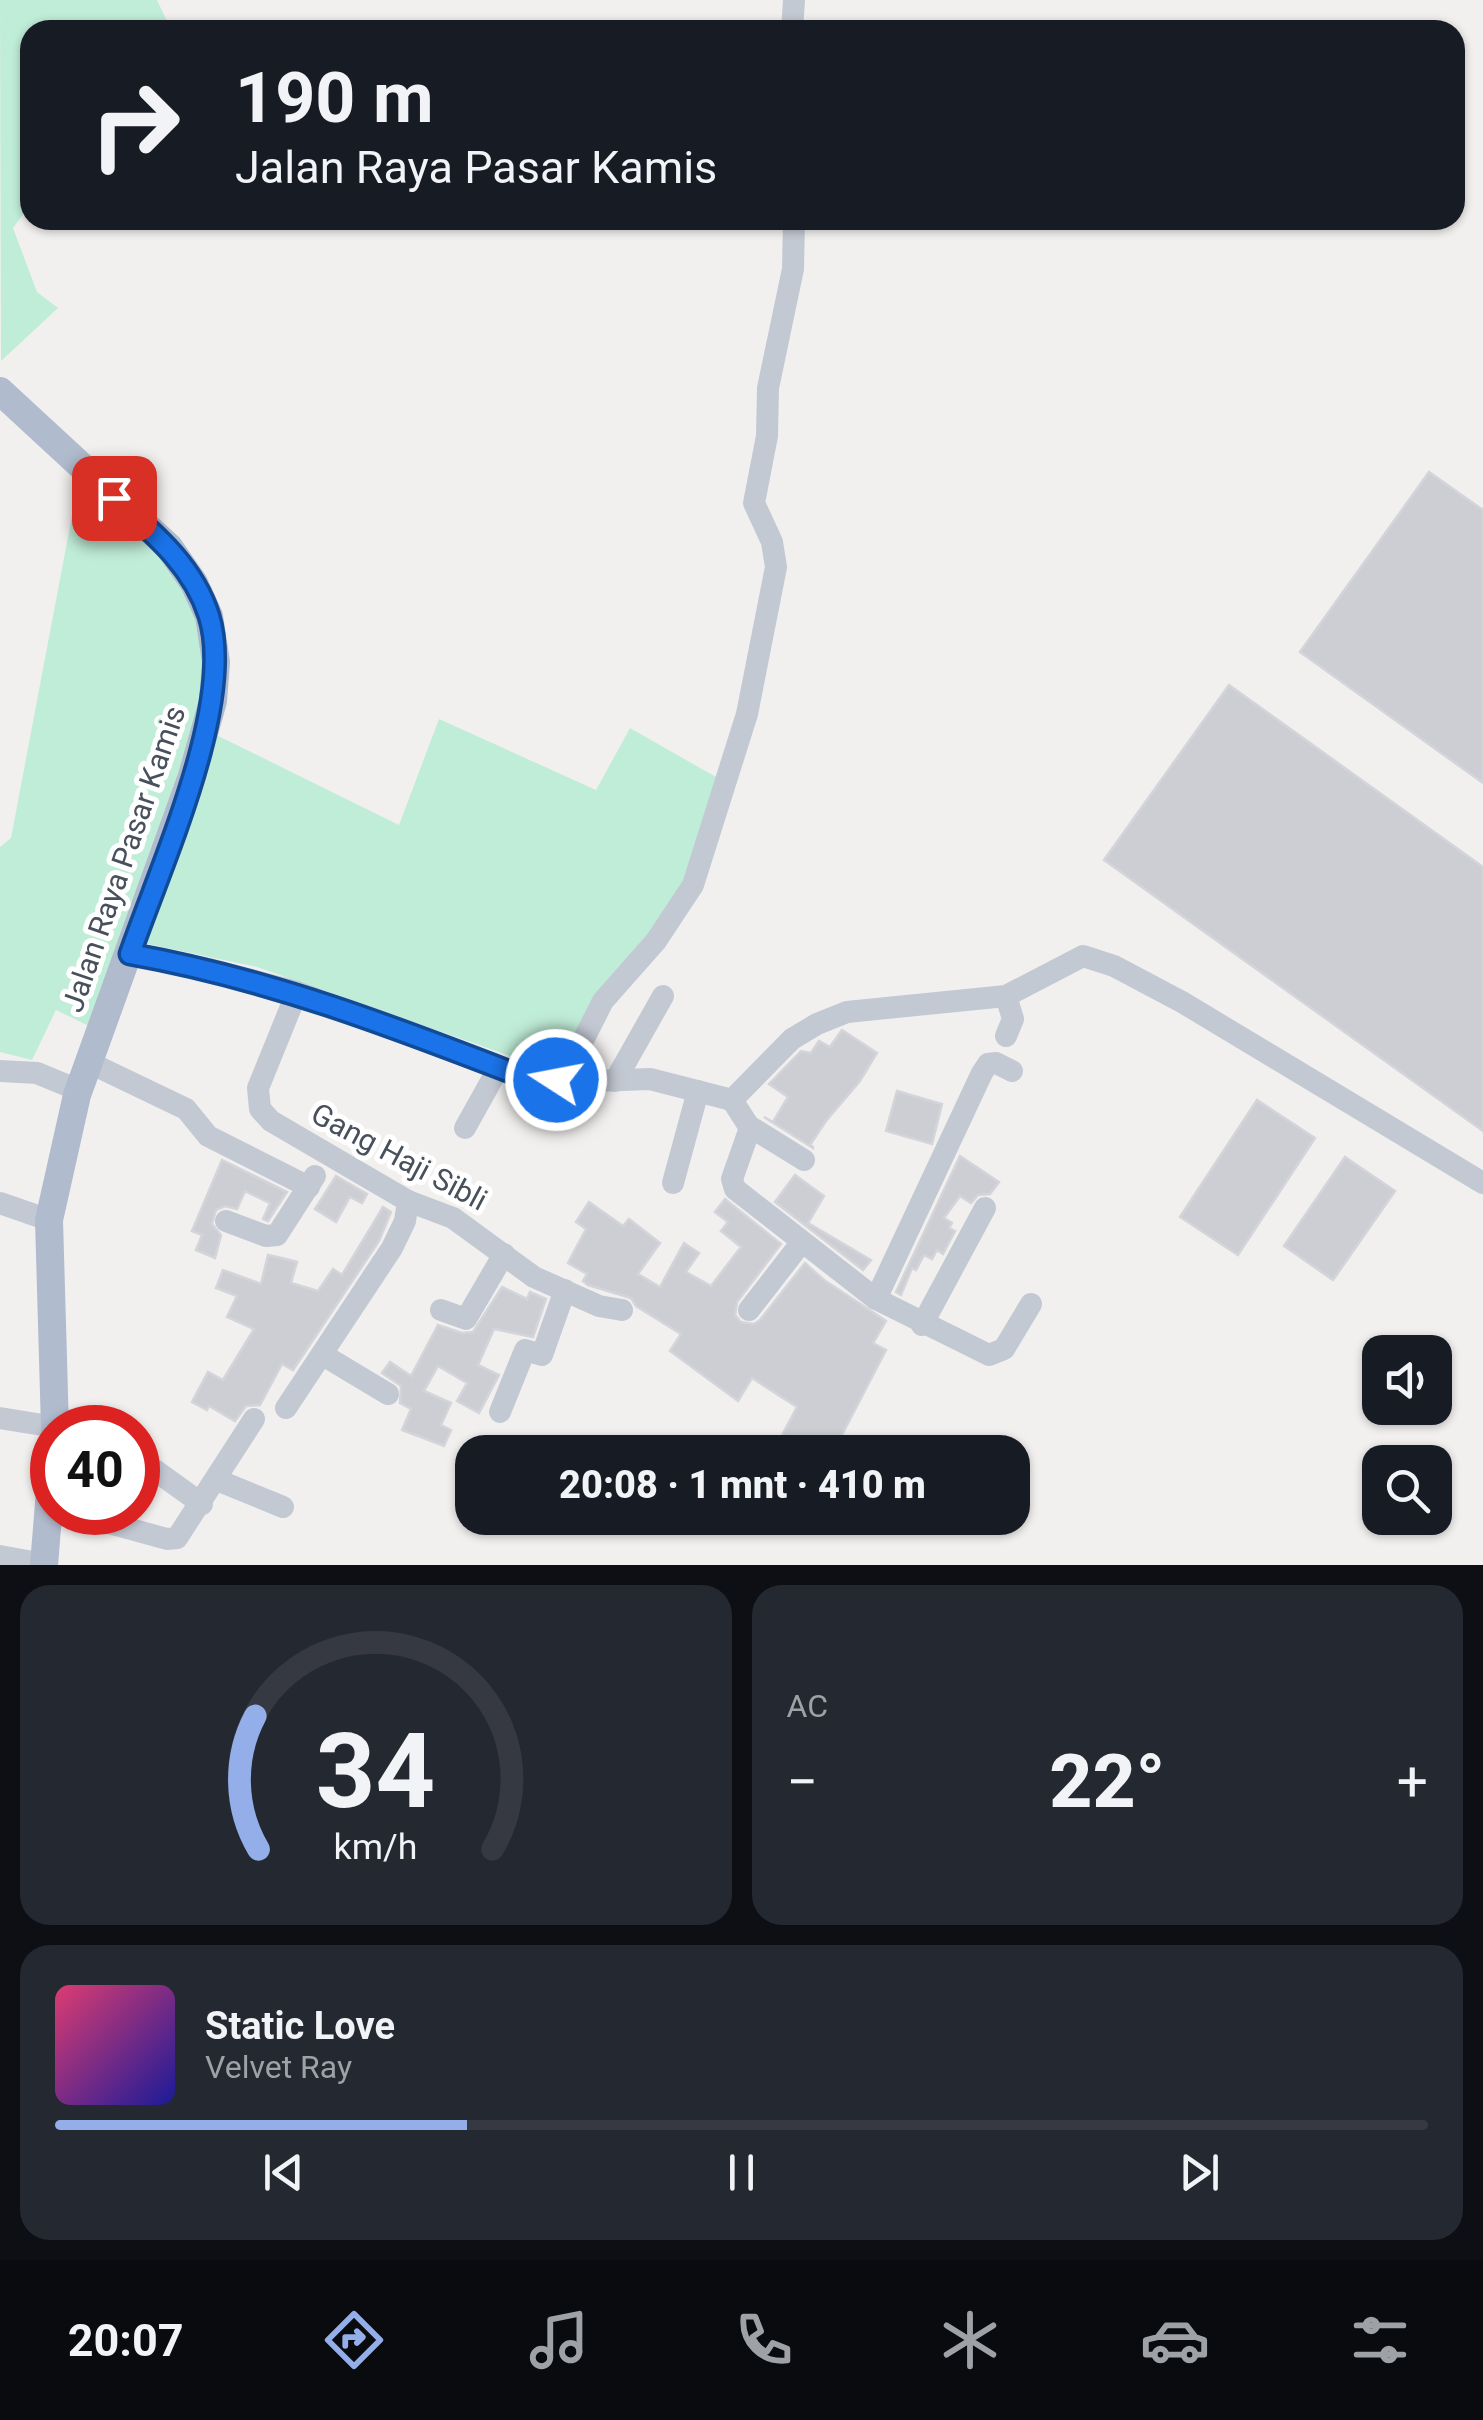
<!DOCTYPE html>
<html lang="id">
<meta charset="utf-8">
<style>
body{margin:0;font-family:Roboto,sans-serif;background:#242831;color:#f1f3f6;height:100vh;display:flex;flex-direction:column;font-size:38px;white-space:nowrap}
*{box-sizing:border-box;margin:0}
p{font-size:32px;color:#9ea1a6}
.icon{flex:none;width:55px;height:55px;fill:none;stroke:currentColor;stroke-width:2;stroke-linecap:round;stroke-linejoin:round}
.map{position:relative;height:1565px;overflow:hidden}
.sheet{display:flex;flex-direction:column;gap:20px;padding:20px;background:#0d0f14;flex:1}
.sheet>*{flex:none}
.hud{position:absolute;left:20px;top:20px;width:1445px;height:210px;border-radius:30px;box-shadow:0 2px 8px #0004;background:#171b24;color:#f1f3f6;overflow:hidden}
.controls{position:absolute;left:1362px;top:1335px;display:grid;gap:20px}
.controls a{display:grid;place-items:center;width:90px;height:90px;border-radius:20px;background:#171b24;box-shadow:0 2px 8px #0004;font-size:50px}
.speed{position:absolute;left:30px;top:1405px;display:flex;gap:20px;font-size:50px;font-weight:700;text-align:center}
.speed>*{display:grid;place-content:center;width:130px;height:130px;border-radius:50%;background:#171b24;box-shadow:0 2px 8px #0004;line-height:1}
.speed .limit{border:15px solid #d22;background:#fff;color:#111}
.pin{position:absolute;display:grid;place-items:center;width:85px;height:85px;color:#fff;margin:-42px;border-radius:20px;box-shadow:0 5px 15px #0006}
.me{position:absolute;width:110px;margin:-55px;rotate:281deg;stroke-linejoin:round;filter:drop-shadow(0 0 8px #0008)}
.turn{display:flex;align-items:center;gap:35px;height:210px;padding:0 50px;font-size:45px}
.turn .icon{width:130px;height:130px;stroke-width:2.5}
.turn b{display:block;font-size:70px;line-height:85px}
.big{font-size:75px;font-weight:800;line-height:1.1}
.sheet .card{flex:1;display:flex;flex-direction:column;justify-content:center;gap:15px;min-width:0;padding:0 35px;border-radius:30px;background:#242831}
.sheet .dial{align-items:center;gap:0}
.dial svg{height:260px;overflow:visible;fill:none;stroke:#363941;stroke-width:7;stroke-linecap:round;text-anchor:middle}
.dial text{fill:#f1f3f6;stroke:none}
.song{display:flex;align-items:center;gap:30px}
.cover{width:120px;height:120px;border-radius:15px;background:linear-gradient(135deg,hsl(340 70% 55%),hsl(240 70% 35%))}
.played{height:10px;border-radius:5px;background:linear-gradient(90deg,#94aee9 30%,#363941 30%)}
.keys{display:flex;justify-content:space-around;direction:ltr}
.heat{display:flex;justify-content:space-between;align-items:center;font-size:55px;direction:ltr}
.sheet .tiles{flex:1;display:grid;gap:20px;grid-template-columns:1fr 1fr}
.card:last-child{grid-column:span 2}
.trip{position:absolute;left:455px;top:1435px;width:575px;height:100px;border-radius:30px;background:#171b24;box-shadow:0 2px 8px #0004;font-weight:800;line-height:100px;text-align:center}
.tab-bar{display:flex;height:160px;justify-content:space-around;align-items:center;background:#090b0e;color:#9ea1a6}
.tab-bar .icon{width:70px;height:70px}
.tab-bar .active{color:#94aee9}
.tab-bar b{font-size:45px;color:#f1f3f6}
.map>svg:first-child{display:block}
.green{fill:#c0edd7}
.building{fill:#ccced4;stroke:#d3d5da;stroke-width:2.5}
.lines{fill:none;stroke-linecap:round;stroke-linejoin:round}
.minor{stroke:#c3c9d3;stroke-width:22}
.major{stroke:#b0bbcd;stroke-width:28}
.route-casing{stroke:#114b97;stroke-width:25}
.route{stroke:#1a73e8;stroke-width:18}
.labels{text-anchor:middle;stroke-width:10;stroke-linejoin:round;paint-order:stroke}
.street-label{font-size:30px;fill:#48505c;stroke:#fff}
</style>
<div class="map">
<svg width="1483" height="1565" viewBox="0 0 1483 1565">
<rect width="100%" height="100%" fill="#f2f0ef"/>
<g class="green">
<path d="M 0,0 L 157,0 L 167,21 L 160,30 L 30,30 L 30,205 L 13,228 L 37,292 L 58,308 L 1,361 Z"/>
<path d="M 81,468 L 224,621 L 196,725 L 399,825 L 439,719 L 596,790 L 630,728 L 723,781 L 700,865 L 650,945 L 544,1068 L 257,967 L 129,940 L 93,1028 L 56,1010 L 32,1060 L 0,1052 L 0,847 L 11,838 Z"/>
</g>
<g class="building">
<path d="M 1429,472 L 1483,510 L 1483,783 L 1300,652 Z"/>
<path d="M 1229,685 L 1483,867 L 1483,1131 L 1104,860 Z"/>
<path d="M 842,1030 L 877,1053 L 860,1081 L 826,1121 L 810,1145 L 813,1147 L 813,1148 L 764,1117 L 773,1122 L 788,1097 L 769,1084 L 801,1051 L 811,1053 L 819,1041 L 830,1047 Z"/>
<path d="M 897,1091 L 942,1104 L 932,1144 L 886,1131 Z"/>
<path d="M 1257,1100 L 1315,1138 L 1238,1255 L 1180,1217 Z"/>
<path d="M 960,1156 L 999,1182 L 990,1194 L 978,1195 L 971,1203 L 960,1196 L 944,1218 L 952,1223 L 949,1228 L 955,1231 L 943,1254 L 937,1250 L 932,1259 L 924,1255 L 916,1270 L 912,1268 L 901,1295 L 896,1292 Z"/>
<path d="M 1345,1157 L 1395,1191 L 1333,1280 L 1284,1246 Z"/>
<path d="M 222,1160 L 287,1192 L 268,1221 L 263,1219 L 270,1203 L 245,1191 L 237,1209 L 225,1206 L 216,1210 L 212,1224 L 221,1235 L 215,1258 L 196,1250 L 202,1235 L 192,1231 Z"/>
<path d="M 795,1175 L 824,1196 L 808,1223 L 871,1260 L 863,1270 L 775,1202 Z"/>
<path d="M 336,1176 L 367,1194 L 362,1203 L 350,1197 L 336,1222 L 315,1209 Z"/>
<path d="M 725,1199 L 781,1244 L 737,1302 L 735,1315 L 741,1322 L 754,1324 L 760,1320 L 805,1263 L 824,1280 L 886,1321 L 873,1343 L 886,1350 L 833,1452 L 800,1452 L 779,1441 L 797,1407 L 752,1378 L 738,1401 L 670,1351 L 681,1334 L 636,1306 L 631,1298 L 588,1285 L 583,1281 L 587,1274 L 568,1263 L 586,1229 L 576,1222 L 589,1202 L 623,1226 L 629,1219 L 660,1243 L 638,1274 L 660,1287 L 684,1243 L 699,1253 L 686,1272 L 711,1286 L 741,1247 L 721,1231 L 728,1222 L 715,1212 Z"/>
<path d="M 383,1207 L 391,1212 L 379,1241 L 293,1370 L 282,1364 L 260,1405 L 246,1406 L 235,1421 L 209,1406 L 207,1410 L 192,1402 L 208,1372 L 223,1380 L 254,1329 L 227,1317 L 237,1296 L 216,1288 L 223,1270 L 261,1284 L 268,1255 L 282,1258 L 297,1262 L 291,1283 L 318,1291 L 333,1269 L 342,1275 Z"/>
<path d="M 502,1287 L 527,1299 L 530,1292 L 546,1299 L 533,1337 L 494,1329 L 478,1365 L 499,1375 L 479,1413 L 457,1401 L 467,1383 L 438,1366 L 424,1391 L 451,1403 L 441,1425 L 451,1430 L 444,1446 L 402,1430 L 411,1409 L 400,1403 L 401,1386 L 382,1373 L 390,1362 L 411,1376 L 438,1325 L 462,1333 L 473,1332 Z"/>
</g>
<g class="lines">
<g class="minor">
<path d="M 792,30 L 794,0"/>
<path d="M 130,954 L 209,969 L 297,992 L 539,1083 L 650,1079 L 732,1100 L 792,1039 L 817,1024 L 847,1012 L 1006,996 L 1083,956 L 1114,966 L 1182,1002 L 1483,1183"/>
<path d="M 297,992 L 258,1088 L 260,1109 L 271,1121 L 408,1201 L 453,1218 L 534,1277 L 599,1306 L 622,1310"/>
<path d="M 1006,1036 L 1013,1019 L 1006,996"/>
<path d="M 88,1062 L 186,1109 L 208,1136 L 309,1187"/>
<path d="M 0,1071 L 37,1073 L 78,1090"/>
<path d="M 556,1081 L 570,1066 L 603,1001 L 656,941 L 693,885 L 747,714 L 776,567 L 772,542 L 754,503 L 767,436 L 768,388 L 793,269 L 794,220"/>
<path d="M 615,1081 L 663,996"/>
<path d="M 732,1100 L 750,1128 L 732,1179 L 735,1189 L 876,1299 L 989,1355 L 1004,1349 L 1031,1304"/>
<path d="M 749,1126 L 804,1160"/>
<path d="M 465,1128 L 499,1067"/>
<path d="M 673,1183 L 698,1091"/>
<path d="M 0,1203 L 49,1220"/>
<path d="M 226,1221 L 266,1236 L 277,1235 L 315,1176"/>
<path d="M 876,1299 L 982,1073 L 988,1064 L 996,1063 L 1012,1071"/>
<path d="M 441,1310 L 466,1319 L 504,1254"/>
<path d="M 749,1310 L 801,1243"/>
<path d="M 922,1325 L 985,1208"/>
<path d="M 323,1355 L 388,1394"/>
<path d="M 286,1408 L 392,1248 L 405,1221 L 408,1201"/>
<path d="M 500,1412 L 525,1350 L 542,1355 L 565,1290"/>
<path d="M 0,1418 L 55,1427"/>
<path d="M 138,1458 L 202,1504"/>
<path d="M 217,1480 L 283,1507"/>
<path d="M 49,1514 L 94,1519 L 167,1539 L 177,1538 L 254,1419"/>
<path d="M 0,1556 L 44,1564"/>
</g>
<g class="major">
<path d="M 0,391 L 169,547 L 194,583 L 209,616 L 216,662 L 213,701 L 192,776 L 77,1095 L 49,1220 L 55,1428"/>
<path d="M 44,1565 L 52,1466"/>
</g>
</g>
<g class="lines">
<defs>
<path id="route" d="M 114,498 C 152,532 193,565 209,616 C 236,703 160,867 130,954 C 275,980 402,1030 539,1083 L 556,1080"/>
</defs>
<use href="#route" class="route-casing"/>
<use href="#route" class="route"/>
</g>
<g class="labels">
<g class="street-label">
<text transform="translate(124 859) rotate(-71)" y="10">Jalan Raya Pasar Kamis</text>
<text transform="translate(399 1157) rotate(28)" y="10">Gang Haji Sibli</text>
</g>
</g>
</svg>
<div class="controls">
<a><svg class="icon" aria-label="sound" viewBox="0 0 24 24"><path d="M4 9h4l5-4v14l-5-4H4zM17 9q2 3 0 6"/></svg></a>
<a><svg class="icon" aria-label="search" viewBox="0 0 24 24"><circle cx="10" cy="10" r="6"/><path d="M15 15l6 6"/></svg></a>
</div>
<div class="speed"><div class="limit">40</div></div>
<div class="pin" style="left:114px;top:498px;background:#d93025"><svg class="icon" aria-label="arrive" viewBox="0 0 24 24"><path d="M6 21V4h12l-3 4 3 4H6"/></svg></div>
<svg class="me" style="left:556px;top:1080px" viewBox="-20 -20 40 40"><circle r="17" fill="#1a73e8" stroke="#fff" stroke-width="3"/><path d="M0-11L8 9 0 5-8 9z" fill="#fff"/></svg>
<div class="trip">20:08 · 1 mnt · 410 m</div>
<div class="hud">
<div class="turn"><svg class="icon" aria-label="right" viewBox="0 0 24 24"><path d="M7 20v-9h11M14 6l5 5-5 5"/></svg><div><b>190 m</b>Jalan Raya Pasar Kamis</div></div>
</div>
</div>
<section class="sheet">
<div class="tiles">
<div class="card dial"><svg viewBox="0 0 100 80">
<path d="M14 69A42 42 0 1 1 86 69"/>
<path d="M14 69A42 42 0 0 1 13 28" stroke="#94aee9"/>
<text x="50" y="56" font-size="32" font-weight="700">34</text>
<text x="50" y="72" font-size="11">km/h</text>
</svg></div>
<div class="card"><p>AC</p>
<div class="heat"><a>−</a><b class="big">22°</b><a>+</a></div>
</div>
<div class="card">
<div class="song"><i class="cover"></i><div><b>Static Love</b><p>Velvet Ray</p></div></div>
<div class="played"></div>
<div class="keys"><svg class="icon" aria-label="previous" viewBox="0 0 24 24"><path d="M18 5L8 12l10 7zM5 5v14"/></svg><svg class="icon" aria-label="pause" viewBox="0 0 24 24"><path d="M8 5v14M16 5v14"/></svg><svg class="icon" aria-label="next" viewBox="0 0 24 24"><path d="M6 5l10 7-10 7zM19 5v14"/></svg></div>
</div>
</div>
</section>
<nav class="tab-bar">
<b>20:07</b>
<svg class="icon active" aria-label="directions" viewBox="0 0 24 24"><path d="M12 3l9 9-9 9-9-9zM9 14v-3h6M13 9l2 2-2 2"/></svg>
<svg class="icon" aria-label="music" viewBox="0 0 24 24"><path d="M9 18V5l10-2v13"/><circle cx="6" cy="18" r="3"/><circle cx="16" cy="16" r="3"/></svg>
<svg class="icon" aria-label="phone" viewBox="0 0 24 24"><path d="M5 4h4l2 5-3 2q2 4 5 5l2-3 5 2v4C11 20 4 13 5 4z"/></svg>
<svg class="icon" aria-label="climate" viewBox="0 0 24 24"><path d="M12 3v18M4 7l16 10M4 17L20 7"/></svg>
<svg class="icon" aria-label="car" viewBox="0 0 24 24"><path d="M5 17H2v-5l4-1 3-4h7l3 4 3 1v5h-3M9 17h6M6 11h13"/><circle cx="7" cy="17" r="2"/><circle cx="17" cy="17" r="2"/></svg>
<svg class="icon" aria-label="filters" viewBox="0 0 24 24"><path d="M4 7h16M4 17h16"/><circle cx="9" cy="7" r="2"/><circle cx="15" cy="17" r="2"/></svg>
</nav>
